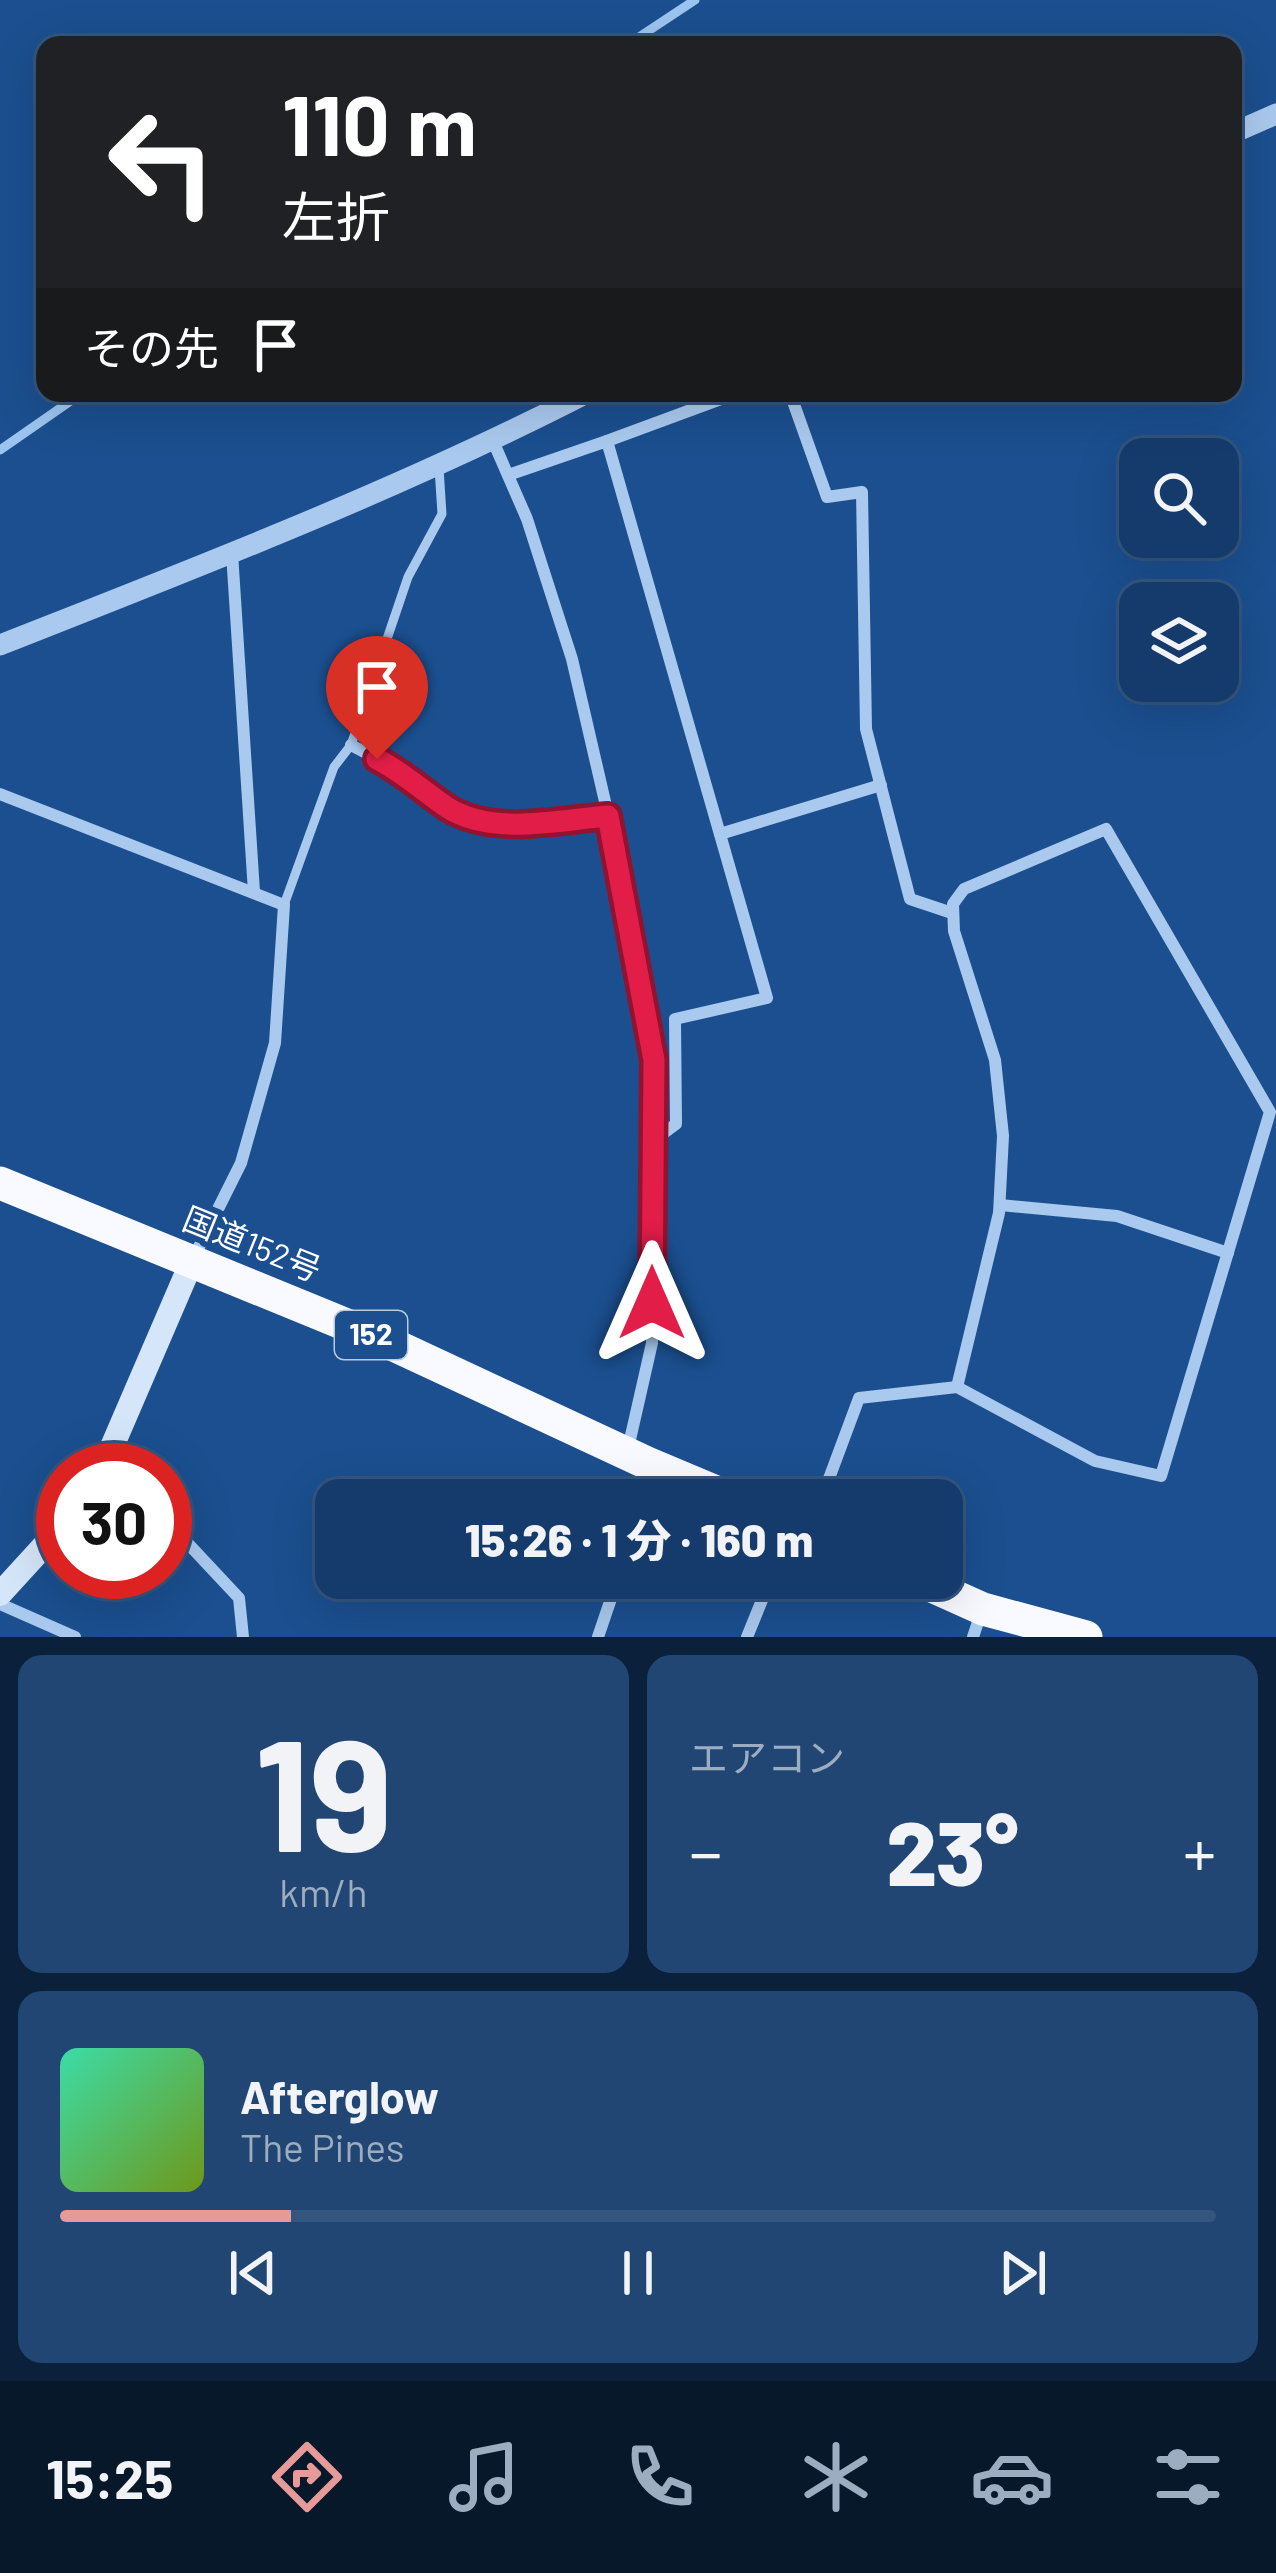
<!DOCTYPE html>
<html lang="ja">
<meta charset="utf-8">
<style>
body{margin:0;font-family:Barlow,"Noto Sans JP",sans-serif;background:#214673;color:#f1f3f6;height:100vh;display:flex;flex-direction:column;font-size:45px;white-space:nowrap}
*{box-sizing:border-box;margin:0}
p{font-size:39px;color:#9dadc1}
.icon{flex:none;width:66px;height:66px;fill:none;stroke:currentColor;stroke-width:2;stroke-linecap:round;stroke-linejoin:round}
.map{position:relative;height:1637px;overflow:hidden}
.panel{display:flex;flex-direction:column;gap:18px;padding:18px;background:#0b203b;flex:1}
.panel>*{flex:none}
.hud{position:absolute;left:36px;top:36px;width:1206px;height:366px;border-radius:24px;box-shadow:0 12px 48px #0002,0 0 0 3px #33557e;background:#202124;color:#fff;overflow:hidden}
.buttons{position:absolute;left:1119px;top:438px;display:grid;gap:24px}
.buttons a{display:grid;place-items:center;width:120px;height:120px;border-radius:24px;background:#143b6b;box-shadow:0 12px 48px #0002,0 0 0 3px #33557e;font-size:60px}
.speed{position:absolute;left:36px;top:1443px;display:flex;gap:24px;font-size:60px;font-weight:700;text-align:center}
.speed>*{display:grid;place-content:center;width:156px;height:156px;border-radius:50%;background:#143b6b;box-shadow:0 12px 48px #0002,0 0 0 3px #33557e;line-height:1}
.speed .limit{border:18px solid #d22;background:#fff;color:#111}
.pin{position:absolute;display:grid;place-items:center;width:102px;height:102px;color:#fff;margin:-123px -51px;border-radius:50% 50% 50% 0;rotate:-45deg;box-shadow:0 0 12px #0007}
.pin .icon{rotate:45deg}
.me{position:absolute;width:132px;margin:-66px;rotate:0deg;stroke-linejoin:round;filter:drop-shadow(0 0 9px #0008)}
.turn{display:flex;align-items:center;gap:42px;height:252px;padding:0 48px;font-size:54px}
.turn .icon{width:156px;height:156px;stroke-width:2.5}
.turn b{display:block;font-size:84px;line-height:102px}
.then{display:flex;align-items:center;height:114px;padding:0 48px;background:#0003;gap:24px;font-size:45px}
.big{font-size:90px;font-weight:800;line-height:1.1}
.panel .widget{flex:1;display:flex;flex-direction:column;justify-content:center;gap:18px;min-width:0;padding:0 42px;border-radius:24px;background:#214673}
.panel .dial{align-items:center;gap:0}
.dial b{font-size:156px;line-height:1}
.song{display:flex;align-items:center;gap:36px}
.cover{width:144px;height:144px;border-radius:18px;background:linear-gradient(135deg,hsl(160 70% 55%),hsl(80 70% 35%))}
.played{height:12px;border-radius:6px;background:linear-gradient(90deg,#e69b98 20%,#33557e 20%)}
.keys{display:flex;justify-content:space-around;direction:ltr}
.heat{display:flex;justify-content:space-between;align-items:center;font-size:66px;direction:ltr}
.panel .tiles{flex:1;display:grid;gap:18px;grid-template-columns:1fr 1fr}
.widget:last-child{grid-column:span 2}
.trip{position:absolute;left:315px;top:1479px;width:648px;height:120px;border-radius:24px;background:#143b6b;box-shadow:0 12px 48px #0002,0 0 0 3px #33557e;font-weight:800;line-height:120px;text-align:center}
.tab-bar{display:flex;height:192px;justify-content:space-around;align-items:center;background:#08182b;color:#9dadc1}
.tab-bar .icon{width:84px;height:84px}
.tab-bar .selected{color:#e69b98}
.tab-bar b{font-size:54px;color:#f1f3f6}
.map>svg:first-child{display:block}
.lines{fill:none;stroke-linecap:round;stroke-linejoin:round}
.stream{stroke:#9cc4f0;stroke-width:9}
.service{stroke:#a9c9ee;stroke-width:9}
.minor{stroke:#a9c9ee;stroke-width:12}
.tertiary{stroke:#a9c9ee;stroke-width:21}
.secondary{stroke:#d6e6fa;stroke-width:24}
.trunk{stroke:#f8faff;stroke-width:33}
.route-casing{stroke:#92132f;stroke-width:30}
.route{stroke:#e11d48;stroke-width:21}
.labels{text-anchor:middle;stroke-width:12;stroke-linejoin:round;paint-order:stroke}
.shield{fill:#1b4f8f;stroke:#bbcadd;stroke-width:3}
.shield-label{font-size:30px;font-weight:bold;fill:#fff}
.street-label{font-size:33px;fill:#fff;stroke:#1b4f8f}
</style>
<div class="map">
<svg width="1276" height="1637" viewBox="0 0 1276 1637">
<rect width="100%" height="100%" fill="#1b4f8f"/>
<g class="lines">
<g class="stream">
<path d="M 627,45 L 695,0"/>
<path d="M 0,450 L 82,393"/>
</g>
<path class="service" d="M 284,905 L 334,767 L 351,745 L 408,577 L 442,514 L 439,468"/>
<g class="minor">
<path d="M 790,393 L 827,497 L 862,492 L 866,729 L 910,899 L 952,913"/>
<path d="M 493,441 L 527,519 L 572,659 L 622,875 L 654,1060 L 652,1343 L 627,1453"/>
<path d="M 607,441 L 737,393"/>
<path d="M 508,475 L 607,441 L 767,998 L 675,1019 L 676,1124 L 653,1141"/>
<path d="M 232,553 L 254,892"/>
<path d="M 351,745 L 404,773 L 452,811 L 502,824 L 608,816"/>
<path d="M 0,794 L 284,905 L 275,1043 L 241,1163 L 192,1261"/>
<path d="M 720,834 L 881,785"/>
<path d="M 1000,1205 L 1117,1216 L 1228,1253"/>
<path d="M 638,1500 L 647,1465"/>
<path d="M 821,1500 L 859,1398 L 957,1387 L 1095,1461 L 1161,1476 L 1270,1112 L 1106,829 L 964,889 L 953,904 L 954,931 L 995,1060 L 1003,1136 L 999,1213 L 957,1387"/>
<path d="M 165,1519 L 239,1598 L 243,1637"/>
<path d="M 0,1604 L 75,1637"/>
<path d="M 598,1637 L 618,1578"/>
<path d="M 747,1637 L 771,1578"/>
<path d="M 973,1637 L 982,1610"/>
</g>
<g class="tertiary">
<path d="M 1233,133 L 1276,114"/>
<path d="M 0,645 C 198,567 398,490 587,393"/>
</g>
<g class="secondary">
<path d="M 102,1470 L 192,1261"/>
<path d="M 0,1594 L 63,1525"/>
</g>
<g class="trunk">
<path d="M 0,1183 L 381,1339 L 647,1463 L 735,1500"/>
<path d="M 914,1578 L 983,1609 L 1086,1637"/>
</g>
</g>
<g class="lines">
<defs>
<path id="route" d="M 377,759 C 404,773 424,792 448,808 C 493,836 559,820 608,816 L 654,1060 L 652,1303"/>
</defs>
<use href="#route" class="route-casing"/>
<use href="#route" class="route"/>
</g>
<g class="labels">
<rect class="shield" x="335" y="1311" width="72" height="48" rx="9"/>
<g class="shield-label">
<text x="371" y="1345">152</text>
</g>
<g class="street-label">
<text transform="translate(252 1244) rotate(22)" y="12">国道152号</text>
</g>
</g>
</svg>
<div class="buttons">
<a><svg class="icon" aria-label="search" viewBox="0 0 24 24"><circle cx="10" cy="10" r="6"/><path d="M15 15l6 6"/></svg></a>
<a><svg class="icon" aria-label="layers" viewBox="0 0 24 24"><path d="M12 4l9 5-9 5-9-5zM3 14l9 5 9-5"/></svg></a>
</div>
<div class="speed"><div class="limit">30</div></div>
<div class="pin" style="left:377px;top:759px;background:#d93025"><svg class="icon" aria-label="arrive" viewBox="0 0 24 24"><path d="M6 21V4h12l-3 4 3 4H6"/></svg></div>
<svg class="me" style="left:652px;top:1303px" viewBox="-20 -20 40 40"><path d="M0-17L14 15 0 8-14 15z" fill="#e11d48" stroke="#fff" stroke-width="4"/></svg>
<div class="trip">15:26 · 1 分 · 160 m</div>
<div class="hud">
<div class="turn"><svg class="icon" aria-label="left" viewBox="0 0 24 24"><path d="M17 20v-9H6M10 6l-5 5 5 5"/></svg><div><b>110 m</b>左折</div></div>
<div class="then">その先<svg class="icon" aria-label="arrive" viewBox="0 0 24 24"><path d="M6 21V4h12l-3 4 3 4H6"/></svg></div>
</div>
</div>
<section class="panel">
<div class="tiles">
<div class="widget dial"><b>19</b><p>km/h</p></div>
<div class="widget"><p>エアコン</p>
<div class="heat"><a>−</a><b class="big">23°</b><a>+</a></div>
</div>
<div class="widget">
<div class="song"><i class="cover"></i><div><b>Afterglow</b><p>The Pines</p></div></div>
<div class="played"></div>
<div class="keys"><svg class="icon" aria-label="previous" viewBox="0 0 24 24"><path d="M18 5L8 12l10 7zM5 5v14"/></svg><svg class="icon" aria-label="pause" viewBox="0 0 24 24"><path d="M8 5v14M16 5v14"/></svg><svg class="icon" aria-label="next" viewBox="0 0 24 24"><path d="M6 5l10 7-10 7zM19 5v14"/></svg></div>
</div>
</div>
</section>
<nav class="tab-bar">
<b>15:25</b>
<svg class="icon selected" aria-label="directions" viewBox="0 0 24 24"><path d="M12 3l9 9-9 9-9-9zM9 14v-3h6M13 9l2 2-2 2"/></svg>
<svg class="icon" aria-label="music" viewBox="0 0 24 24"><path d="M9 18V5l10-2v13"/><circle cx="6" cy="18" r="3"/><circle cx="16" cy="16" r="3"/></svg>
<svg class="icon" aria-label="phone" viewBox="0 0 24 24"><path d="M5 4h4l2 5-3 2q2 4 5 5l2-3 5 2v4C11 20 4 13 5 4z"/></svg>
<svg class="icon" aria-label="climate" viewBox="0 0 24 24"><path d="M12 3v18M4 7l16 10M4 17L20 7"/></svg>
<svg class="icon" aria-label="car" viewBox="0 0 24 24"><path d="M5 17H2v-5l4-1 3-4h7l3 4 3 1v5h-3M9 17h6M6 11h13"/><circle cx="7" cy="17" r="2"/><circle cx="17" cy="17" r="2"/></svg>
<svg class="icon" aria-label="filters" viewBox="0 0 24 24"><path d="M4 7h16M4 17h16"/><circle cx="9" cy="7" r="2"/><circle cx="15" cy="17" r="2"/></svg>
</nav>
